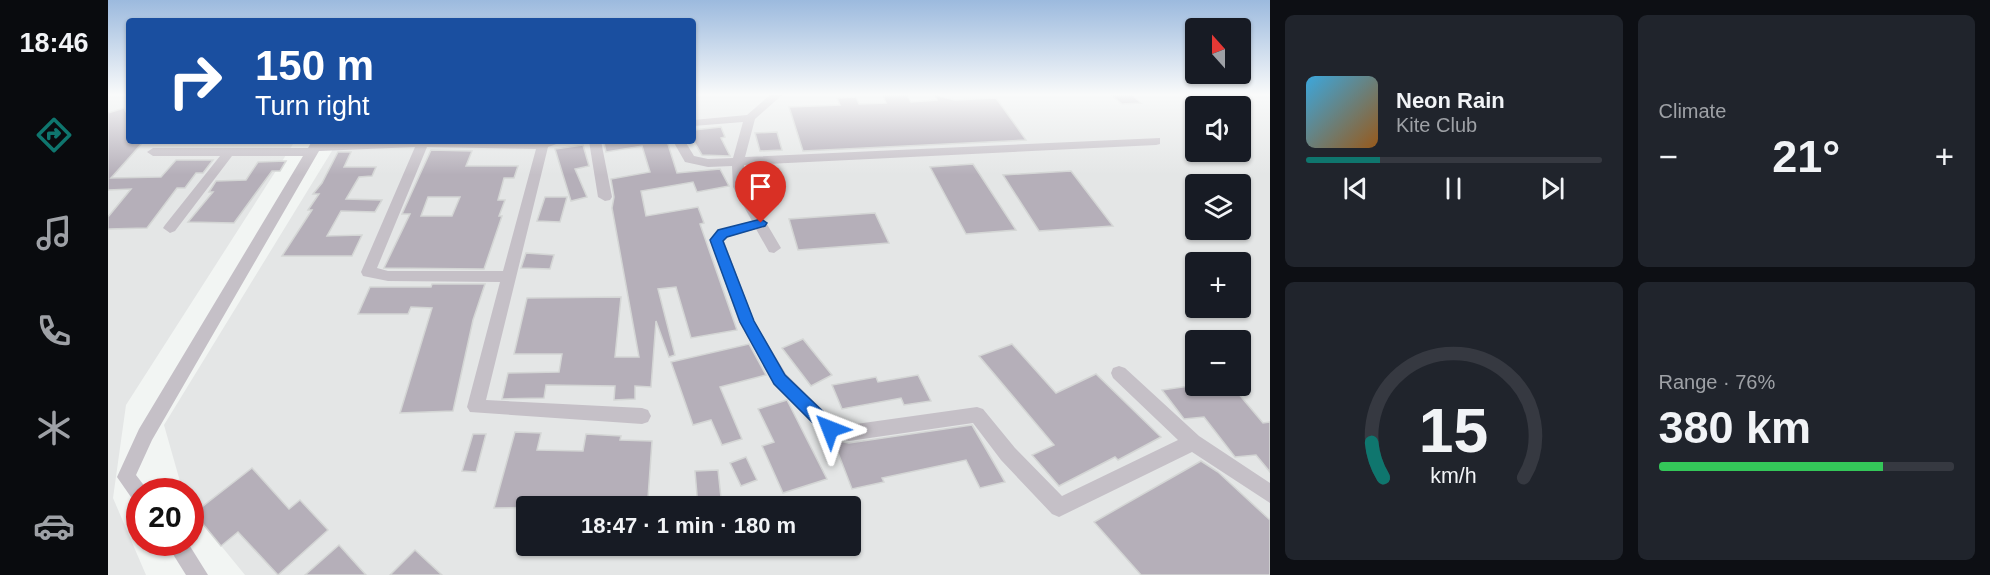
<!DOCTYPE html>
<meta charset="utf-8">
<style>
body{margin:0;font-family:Arial,sans-serif;background:#20242c;color:#f1f3f6;height:100vh;display:flex;flex-direction:column;font-size:22px;white-space:nowrap}
*{box-sizing:border-box;margin:0}
p{font-size:20px;color:#9ea1a6}
.icon{flex:none;width:33px;height:33px;fill:none;stroke:currentColor;stroke-width:2;stroke-linecap:round;stroke-linejoin:round}
.map{position:relative;flex:1;overflow:hidden}
.panel{display:flex;flex-direction:column;gap:15px;padding:15px;background:#0d0f14;width:720px}
.panel>*{flex:none}
.banner{position:absolute;left:18px;top:18px;width:570px;height:126px;border-radius:6px;box-shadow:0 2px 4px #0004;background:#1a4fa0;color:#fff;overflow:hidden}
.needle{width:39px;rotate:339deg}
.controls{position:absolute;left:1077px;top:18px;display:grid;gap:12px}
.controls a{display:grid;place-items:center;width:66px;height:66px;border-radius:6px;background:#171b24;box-shadow:0 2px 4px #0004;font-size:30px}
.speed{position:absolute;left:18px;top:478px;display:flex;gap:12px;font-size:30px;font-weight:700;text-align:center}
.speed>*{display:grid;place-content:center;width:78px;height:78px;border-radius:50%;background:#171b24;box-shadow:0 2px 4px #0004;line-height:1}
.speed .limit{border:9px solid #d22;background:#fff;color:#111}
.pin{position:absolute;display:grid;place-items:center;width:51px;height:51px;color:#fff;margin:-62px -26px;border-radius:50% 50% 50% 0;rotate:-45deg;box-shadow:0 0 6px #0007}
.pin .icon{rotate:45deg}
.me{position:absolute;width:66px;margin:-33px;rotate:315deg;stroke-linejoin:round;filter:drop-shadow(0 0 4px #0008)}
.turn{display:flex;align-items:center;gap:21px;height:126px;padding:0 30px;font-size:27px}
.turn .icon{width:78px;height:78px;stroke-width:2.5}
.turn b{display:block;font-size:42px;line-height:51px}
.big{font-size:45px;font-weight:700;line-height:1.1}
.panel .tile{flex:1;display:flex;flex-direction:column;justify-content:center;gap:9px;min-width:0;padding:0 21px;border-radius:9px;background:#20242c}
.panel .dial{align-items:center;gap:0}
.dial svg{height:156px;overflow:visible;fill:none;stroke:#363941;stroke-width:7;stroke-linecap:round;text-anchor:middle}
.dial text{fill:#f1f3f6;stroke:none}
.song{display:flex;align-items:center;gap:18px}
.cover{width:72px;height:72px;border-radius:9px;background:linear-gradient(135deg,hsl(200 70% 55%),hsl(30 70% 35%))}
.played{height:6px;border-radius:3px;background:linear-gradient(90deg,#0f766e 25%,#363941 25%)}
.keys{display:flex;justify-content:space-around;direction:ltr}
.heat{display:flex;justify-content:space-between;align-items:center;font-size:33px;direction:ltr}
.charge{height:9px;border-radius:4px;background:linear-gradient(90deg,#34c759 76%,#363941 0)}
.panel .tiles{flex:1;display:grid;gap:15px;grid-template-columns:repeat(2,1fr)}
.trip{position:absolute;left:408px;top:496px;width:345px;height:60px;border-radius:6px;background:#171b24;box-shadow:0 2px 4px #0004;font-weight:700;line-height:60px;text-align:center}
main{display:flex;flex:1;min-height:0}
.tab-bar{display:flex;flex-direction:column;width:108px;justify-content:space-around;align-items:center;background:#090b0e;color:#9ea1a6}
.tab-bar .icon{width:42px;height:42px}
.tab-bar .active{color:#0f766e}
.tab-bar b{font-size:27px;color:#f1f3f6}
.map>svg:first-child{display:block}
.built{fill:#e4e6e6;fill-rule:evenodd}
.building{fill:#b5afb9;stroke:#d4d6d5;stroke-width:1.5;fill-rule:evenodd}
.lines{fill:none;stroke-linecap:round;stroke-linejoin:round}
.minor{fill:#c5c0c7;fill-rule:evenodd}
.route{fill:#1a73e8;stroke:#114b97;stroke-width:1.5}
</style>
<main>
<nav class="tab-bar">
<b>18:46</b>
<svg class="icon active" aria-label="directions" viewBox="0 0 24 24"><path d="M12 3l9 9-9 9-9-9zM9 14v-3h6M13 9l2 2-2 2"/></svg>
<svg class="icon" aria-label="music" viewBox="0 0 24 24"><path d="M9 18V5l10-2v13"/><circle cx="6" cy="18" r="3"/><circle cx="16" cy="16" r="3"/></svg>
<svg class="icon" aria-label="phone" viewBox="0 0 24 24"><path d="M5 4h4l2 5-3 2q2 4 5 5l2-3 5 2v4C11 20 4 13 5 4z"/></svg>
<svg class="icon" aria-label="climate" viewBox="0 0 24 24"><path d="M12 3v18M4 7l16 10M4 17L20 7"/></svg>
<svg class="icon" aria-label="car" viewBox="0 0 24 24"><path d="M5 17H2v-5l4-1 3-4h7l3 4 3 1v5h-3M9 17h6M6 11h13"/><circle cx="7" cy="17" r="2"/><circle cx="17" cy="17" r="2"/></svg>
</nav>
<div class="map">
<svg width="1162" height="575" viewBox="0 0 1162 575">
<rect width="100%" height="100%" fill="#f2f5f3"/>
<g class="built">
<path d="M 0,95 L 21,95 L 21,141 L 187,141 L 18,405 L 5,498 L 38,575 L 0,575 Z"/>
<path d="M 585,95 L 1162,95 L 1162,575 L 137,575 L 83,509 L 82,492 L 75,492 L 56,425 L 230,141 L 585,141 ZM 1088,106 L 1132,106 L 1132,152 L 1088,152 ZM 1088,184 L 1132,184 L 1132,230 L 1088,230 ZM 1088,262 L 1132,262 L 1132,308 L 1088,308 ZM 1088,340 L 1132,340 L 1132,386 L 1088,386 ZM 418,507 L 742,507 L 742,546 L 418,546 Z"/>
</g>
<g class="building">
<path d="M 799,95 L 803,102 L 829,100 L 826,95 L 847,100 L 888,98 L 918,140 L 695,151 L 681,107 L 732,105 L 729,98 L 748,97 L 751,104 L 778,103 L 775,96 Z"/>
<path d="M 1003,95 L 1024,95 L 1033,103 L 1014,104 Z"/>
<path d="M 16,108 L 21,118 L 21,141 L 36,141 L 3,178 L 53,177 L 68,160 L 105,160 L 95,173 L 88,173 L 77,188 L 69,188 L 39,228 L 0,229 L 0,217 L 23,189 L 0,190 L 0,113 Z"/>
<path d="M 613,127 L 617,137 L 613,138 L 622,156 L 594,155 L 585,140 L 585,130 Z"/>
<path d="M 669,132 L 674,150 L 652,151 L 647,133 Z"/>
<path d="M 508,141 L 559,141 L 569,173 L 612,169 L 621,186 L 589,192 L 585,182 L 533,191 L 538,216 L 590,207 L 596,223 L 592,224 L 629,330 L 583,338 L 568,287 L 550,289 L 567,355 L 561,357 L 548,321 L 543,387 L 527,386 L 527,399 L 506,400 L 507,386 L 438,385 L 436,398 L 394,399 L 400,373 L 451,372 L 454,354 L 406,354 L 419,298 L 513,297 L 507,357 L 531,357 L 504,208 L 506,197 L 503,179 L 542,172 L 534,146 L 498,152 L 496,143 Z"/>
<path d="M 475,145 L 481,166 L 467,169 L 479,197 L 463,201 L 447,149 Z"/>
<path d="M 323,150 L 364,151 L 358,166 L 410,166 L 406,178 L 396,178 L 390,200 L 397,200 L 391,216 L 394,216 L 376,269 L 276,268 L 302,214 L 294,214 ZM 320,197 L 352,197 L 344,216 L 313,216 Z"/>
<path d="M 230,152 L 243,152 L 236,167 L 268,167 L 264,176 L 251,177 L 238,199 L 274,200 L 267,212 L 233,211 L 219,236 L 254,235 L 244,256 L 174,256 L 204,210 L 200,210 L 211,194 L 205,194 L 214,183 Z"/>
<path d="M 178,161 L 172,171 L 164,171 L 126,223 L 80,222 L 105,192 L 101,192 L 108,181 L 138,180 L 150,162 Z"/>
<path d="M 865,164 L 908,230 L 858,234 L 822,167 Z"/>
<path d="M 963,171 L 1005,226 L 931,231 L 895,175 Z"/>
<path d="M 437,197 L 459,197 L 452,222 L 429,221 Z"/>
<path d="M 767,213 L 781,243 L 690,250 L 681,219 Z"/>
<path d="M 418,253 L 446,255 L 442,269 L 413,268 Z"/>
<path d="M 324,284 L 377,284 L 365,320 L 345,411 L 292,413 L 324,308 L 303,307 L 300,314 L 250,314 L 262,287 L 323,287 Z"/>
<path d="M 695,339 L 724,375 L 703,386 L 674,348 Z"/>
<path d="M 641,344 L 658,375 L 612,387 L 634,439 L 614,445 L 603,420 L 585,425 L 563,362 Z"/>
<path d="M 904,344 L 948,393 L 988,374 L 1053,437 L 1010,460 L 1007,457 L 951,486 L 924,455 L 946,445 L 871,356 Z"/>
<path d="M 810,375 L 823,401 L 796,405 L 793,398 L 734,409 L 724,385 L 768,377 L 770,382 Z"/>
<path d="M 1088,385 L 1124,386 L 1155,423 L 1162,422 L 1162,472 L 1148,455 L 1127,457 L 1096,417 L 1076,419 L 1054,390 Z"/>
<path d="M 679,400 L 719,479 L 675,493 L 654,446 L 666,442 L 650,409 Z"/>
<path d="M 864,425 L 897,482 L 872,488 L 858,460 L 774,478 L 776,482 L 744,489 L 725,440 L 741,443 Z"/>
<path d="M 407,432 L 433,433 L 429,450 L 475,451 L 478,434 L 513,436 L 512,440 L 544,441 L 540,498 L 503,497 L 502,503 L 451,500 L 449,507 L 386,508 Z"/>
<path d="M 365,434 L 378,434 L 368,472 L 354,471 Z"/>
<path d="M 638,457 L 649,480 L 633,486 L 622,463 Z"/>
<path d="M 1093,461 L 1110,472 L 1162,520 L 1162,575 L 1033,575 L 986,522 Z"/>
<path d="M 144,468 L 181,509 L 192,500 L 220,530 L 170,575 L 130,532 L 113,546 L 86,513 Z"/>
<path d="M 610,470 L 614,507 L 590,507 L 587,471 Z"/>
<path d="M 231,545 L 258,575 L 197,575 Z"/>
<path d="M 307,550 L 334,575 L 282,575 Z"/>
</g>
<g class="lines">
<g class="minor">
<path d="M 662,95 L 674,95 L 647,119 L 637,157 L 1052,138 L 1052,144 L 1048,145 L 636,165 L 637,187 L 673,248 L 666,253 L 661,252 L 648,229 L 620,237 L 616,241 L 646,321 L 678,374 L 727,422 L 741,425 L 869,407 L 875,409 L 907,448 L 954,496 L 1070,440 L 1005,378 L 1003,373 L 1005,368 L 1011,366 L 1017,368 L 1091,436 L 1162,483 L 1162,503 L 1084,452 L 951,517 L 944,514 L 893,460 L 865,423 L 741,441 L 716,435 L 666,384 L 631,322 L 602,240 L 610,230 L 644,221 L 625,187 L 624,166 L 600,167 L 577,162 L 565,141 L 577,141 L 586,156 L 600,159 L 625,158 L 635,122 L 585,126 L 585,120 L 639,115 Z"/>
<path d="M 204,141 L 216,141 L 215,143 L 457,141 L 440,147 L 378,400 L 534,408 L 540,410 L 543,416 L 540,422 L 534,424 L 362,412 L 359,407 L 392,282 L 280,281 L 255,276 L 253,272 L 307,147 L 211,151 L 44,440 L 28,475 L 41,492 L 32,492 L 32,502 L 25,500 L 9,477 L 31,429 L 195,156 L 124,156 L 67,231 L 62,233 L 55,228 L 57,225 L 112,156 L 45,156 L 39,152 L 45,148 L 200,148 ZM 319,147 L 428,149 L 395,271 L 280,271 L 269,268 Z"/>
<path d="M 481,141 L 493,141 L 504,197 L 502,200 L 497,201 L 490,197 Z"/>
<path d="M 58,543 L 80,543 L 100,575 L 78,575 Z"/>
</g>
</g>
<linearGradient id="sky" x2="0" y2="1"><stop stop-color="#9cbade"/><stop offset="0.54" stop-color="#f9fafa"/><stop offset="1" stop-color="#f9fafa" stop-opacity="0"/></linearGradient>
<rect width="1162" height="175" fill="url(#sky)"/>
<path class="route" d="M 653,219 L 659,223 L 657,226 L 619,237 L 615,241 L 646,321 L 677,375 L 728,424 L 730,429 L 728,434 L 722,436 L 716,434 L 666,384 L 632,322 L 602,240 L 610,230 Z"/>
</svg>
<div class="controls">
<a><svg class="needle" viewBox="-14 -14 28 28"><path d="M0-13l5 13h-10z" fill="#e53935"/><path d="M0 13l5-13h-10z" fill="#9ea1a6"/></svg></a>
<a><svg class="icon" aria-label="sound" viewBox="0 0 24 24"><path d="M4 9h4l5-4v14l-5-4H4zM17 9q2 3 0 6"/></svg></a>
<a><svg class="icon" aria-label="layers" viewBox="0 0 24 24"><path d="M12 4l9 5-9 5-9-5zM3 14l9 5 9-5"/></svg></a>
<a>+</a>
<a>−</a>
</div>
<div class="speed"><div class="limit">20</div></div>
<div class="pin" style="left:653px;top:223px;background:#d93025"><svg class="icon" aria-label="arrive" viewBox="0 0 24 24"><path d="M6 21V4h12l-3 4 3 4H6"/></svg></div>
<svg class="me" style="left:722px;top:429px" viewBox="-20 -20 40 40"><path d="M0-17L14 15 0 8-14 15z" fill="#1a73e8" stroke="#fff" stroke-width="4"/></svg>
<div class="trip">18:47 · 1 min · 180 m</div>
<div class="banner">
<div class="turn"><svg class="icon" aria-label="right" viewBox="0 0 24 24"><path d="M7 20v-9h11M14 6l5 5-5 5"/></svg><div><b>150 m</b>Turn right</div></div>
</div>
</div>
<section class="panel">
<div class="tiles">
<div class="tile">
<div class="song"><i class="cover"></i><div><b>Neon Rain</b><p>Kite Club</p></div></div>
<div class="played"></div>
<div class="keys"><svg class="icon" aria-label="previous" viewBox="0 0 24 24"><path d="M18 5L8 12l10 7zM5 5v14"/></svg><svg class="icon" aria-label="pause" viewBox="0 0 24 24"><path d="M8 5v14M16 5v14"/></svg><svg class="icon" aria-label="next" viewBox="0 0 24 24"><path d="M6 5l10 7-10 7zM19 5v14"/></svg></div>
</div>
<div class="tile"><p>Climate</p>
<div class="heat"><a>−</a><b class="big">21°</b><a>+</a></div>
</div>
<div class="tile dial"><svg viewBox="0 0 100 80">
<path d="M14 69A42 42 0 1 1 86 69"/>
<path d="M14 69A42 42 0 0 1 8 51" stroke="#0f766e"/>
<text x="50" y="56" font-size="32" font-weight="700">15</text>
<text x="50" y="72" font-size="11">km/h</text>
</svg></div>
<div class="tile"><p>Range · 76%</p><b class="big">380 km</b><div class="charge"></div></div>
</div>
</section>
</main>
